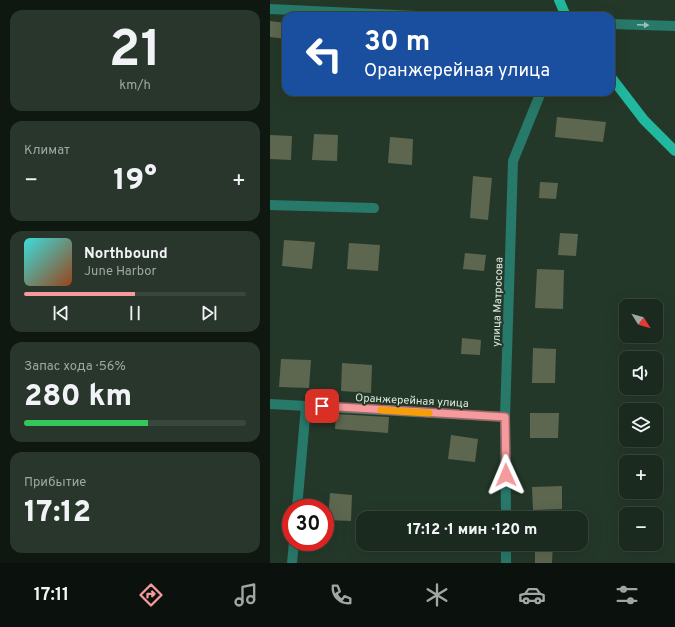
<!DOCTYPE html>
<html lang="ru">
<meta charset="utf-8">
<style>
body{margin:0;font-family:Overpass,sans-serif;background:#28362c;color:#f1f3f6;height:100vh;display:flex;flex-direction:column;font-size:15px;white-space:nowrap}
*{box-sizing:border-box;margin:0}
p{font-size:13px;color:#a0a7a4}
.icon{flex:none;width:22px;height:22px;fill:none;stroke:currentColor;stroke-width:2;stroke-linecap:round;stroke-linejoin:round}
.map{position:relative;flex:1;overflow:hidden}
.panel{display:flex;flex-direction:column;gap:10px;padding:10px;background:#0f1711;width:270px}
.panel>*{flex:none}
.top-card{position:absolute;left:12px;top:12px;width:333px;height:84px;border-radius:12px;box-shadow:0 4px 16px #0002,0 0 0 1px #39463d;background:#1a4fa0;color:#fff;overflow:hidden}
.needle{width:26px;rotate:127deg}
.buttons{position:absolute;left:349px;top:299px;display:grid;gap:8px}
.buttons a{display:grid;place-items:center;width:44px;height:44px;border-radius:8px;background:#1b2a1f;box-shadow:0 4px 16px #0002,0 0 0 1px #39463d;font-size:20px}
.speed{position:absolute;left:12px;top:499px;display:flex;gap:8px;font-size:20px;font-weight:700;text-align:center}
.speed>*{display:grid;place-content:center;width:52px;height:52px;border-radius:50%;background:#1b2a1f;box-shadow:0 4px 16px #0002,0 0 0 1px #39463d;line-height:1}
.speed .limit{border:6px solid #d22;background:#fff;color:#111}
.pin{position:absolute;display:grid;place-items:center;width:34px;height:34px;color:#fff;margin:-17px;border-radius:8px;box-shadow:0 2px 6px #0006}
.me{position:absolute;width:44px;margin:-22px;rotate:359deg;stroke-linejoin:round;filter:drop-shadow(0 0 3px #0008)}
.turn{display:flex;align-items:center;gap:14px;height:84px;padding:0 16px;font-size:18px}
.turn .icon{width:52px;height:52px;stroke-width:2.5}
.turn b{display:block;font-size:28px;line-height:34px}
.big{font-size:30px;font-weight:800;line-height:1.1}
.panel .tile{flex:1;display:flex;flex-direction:column;justify-content:center;gap:6px;min-width:0;padding:0 14px;border-radius:12px;background:#28362c}
.panel .dial{align-items:center;gap:0}
.dial b{font-size:52px;line-height:1}
.song{display:flex;align-items:center;gap:12px}
.cover{width:48px;height:48px;border-radius:6px;background:linear-gradient(135deg,hsl(180 70% 55%),hsl(20 70% 35%))}
.played{height:4px;border-radius:2px;background:linear-gradient(90deg,#f59b9e 50%,#39463d 50%)}
.keys{display:flex;justify-content:space-around;direction:ltr}
.heat{display:flex;justify-content:space-between;align-items:center;font-size:22px;direction:ltr}
.charge{height:6px;border-radius:3px;background:linear-gradient(90deg,#34c759 56%,#39463d 0)}
.trip{position:absolute;left:86px;top:511px;width:232px;height:40px;border-radius:12px;background:#1b2a1f;box-shadow:0 4px 16px #0002,0 0 0 1px #39463d;font-weight:800;line-height:40px;text-align:center}
.dock{display:flex;height:64px;justify-content:space-around;align-items:center;background:#0b110c;color:#a0a7a4}
.dock .icon{width:28px;height:28px}
.dock .selected{color:#f59b9e}
.dock b{font-size:18px;color:#f1f3f6}
main{display:flex;flex:1;min-height:0}
.map>svg:first-child{display:block}
.building{fill:#5d664f}
.lines{fill:none;stroke-linecap:round;stroke-linejoin:round}
.minor{stroke:#277969;stroke-width:10}
.major{stroke:#21b89f;stroke-width:10}
.oneway{fill:#9ec2b6}
.route-casing{stroke:#9f6567;stroke-width:10}
.route{stroke:#f59b9e;stroke-width:7}
.slow{stroke:#f59e0b;stroke-width:7}
.labels{text-anchor:middle;stroke-width:4;stroke-linejoin:round;paint-order:stroke}
.street-label{font-size:11px;fill:#deeae0;stroke:#243829}
</style>
<main>
<section class="panel">
<div class="tile dial"><b>21</b><p>km/h</p></div>
<div class="tile"><p>Климат</p>
<div class="heat"><a>−</a><b class="big">19°</b><a>+</a></div>
</div>
<div class="tile">
<div class="song"><i class="cover"></i><div><b>Northbound</b><p>June Harbor</p></div></div>
<div class="played"></div>
<div class="keys"><svg class="icon" aria-label="previous" viewBox="0 0 24 24"><path d="M18 5L8 12l10 7zM5 5v14"/></svg><svg class="icon" aria-label="pause" viewBox="0 0 24 24"><path d="M8 5v14M16 5v14"/></svg><svg class="icon" aria-label="next" viewBox="0 0 24 24"><path d="M6 5l10 7-10 7zM19 5v14"/></svg></div>
</div>
<div class="tile"><p>Запас хода · 56%</p><b class="big">280 km</b><div class="charge"></div></div>
<div class="tile"><p>Прибытие</p><b class="big">17:12</b></div>
</section>
<div class="map">
<svg width="405" height="563" viewBox="0 0 405 563">
<rect width="100%" height="100%" fill="#243829"/>
<g class="building">
<path d="M 0,21 L 16,23 L 16,39 L 0,37 Z"/>
<path d="M 287,117 L 336,122 L 333,142 L 285,137 Z"/>
<path d="M 44,134 L 68,135 L 67,161 L 42,160 Z"/>
<path d="M 0,135 L 22,136 L 21,160 L 0,159 Z"/>
<path d="M 120,137 L 143,139 L 142,165 L 118,163 Z"/>
<path d="M 203,176 L 222,178 L 218,220 L 200,218 Z"/>
<path d="M 270,182 L 288,183 L 286,199 L 269,198 Z"/>
<path d="M 290,233 L 308,234 L 306,256 L 288,255 Z"/>
<path d="M 14,240 L 45,242 L 42,269 L 12,266 Z"/>
<path d="M 79,243 L 110,245 L 108,271 L 77,269 Z"/>
<path d="M 195,253 L 216,255 L 214,271 L 193,269 Z"/>
<path d="M 267,269 L 294,270 L 293,309 L 265,308 Z"/>
<path d="M 192,338 L 211,340 L 210,355 L 191,354 Z"/>
<path d="M 263,348 L 286,349 L 285,383 L 262,383 Z"/>
<path d="M 11,359 L 41,360 L 39,388 L 9,387 Z"/>
<path d="M 72,363 L 102,365 L 101,393 L 71,391 Z"/>
<path d="M 260,413 L 289,413 L 288,438 L 260,438 Z"/>
<path d="M 66,414 L 119,417 L 118,433 L 65,429 Z"/>
<path d="M 181,435 L 208,439 L 205,462 L 178,459 Z"/>
<path d="M 292,486 L 292,509 L 263,510 L 262,487 Z"/>
<path d="M 60,493 L 82,495 L 81,521 L 58,520 Z"/>
<path d="M 265,544 L 283,544 L 282,563 L 265,563 Z"/>
</g>
<g class="lines">
<g class="minor">
<path d="M 0,9 L 147,16"/>
<path d="M 341,24 L 405,26"/>
<path d="M 0,205 L 104,208"/>
<path d="M 0,404 L 235,417"/>
<path d="M 27,508 L 36,406"/>
<path d="M 236,518 L 235,417 L 243,161 L 271,92"/>
<path d="M 236,544 L 236,563"/>
<path d="M 22,563 L 24,542"/>
</g>
<g class="major">
<path d="M 289,0 L 296,16"/>
<path d="M 341,77 L 374,120 L 405,151"/>
</g>
</g>
<defs><path id="oneway-solid" d="M-6-.8H1V-3.2L6.5 0L1 3.2V.8H-6Z"/></defs>
<use class="oneway" href="#oneway-solid" transform="translate(373 25) rotate(2)"/>
<g class="lines">
<defs>
<path id="route" d="M 52,406 L 235,417 L 236,475"/>
</defs>
<use href="#route" class="route-casing"/>
<use href="#route" class="route"/>
<path class="slow" d="M 111,410 L 159,413"/>
</g>
<g class="labels">
<g class="street-label">
<text transform="translate(227 302) rotate(-88)" y="4">улица Матросова</text>
<text transform="translate(142 400) rotate(3)" y="4">Оранжерейная улица</text>
</g>
</g>
</svg>
<div class="buttons">
<a><svg class="needle" viewBox="-14 -14 28 28"><path d="M0-13l5 13h-10z" fill="#e53935"/><path d="M0 13l5-13h-10z" fill="#a0a7a4"/></svg></a>
<a><svg class="icon" aria-label="sound" viewBox="0 0 24 24"><path d="M4 9h4l5-4v14l-5-4H4zM17 9q2 3 0 6"/></svg></a>
<a><svg class="icon" aria-label="layers" viewBox="0 0 24 24"><path d="M12 4l9 5-9 5-9-5zM3 14l9 5 9-5"/></svg></a>
<a>+</a>
<a>−</a>
</div>
<div class="speed"><div class="limit">30</div></div>
<div class="pin" style="left:52px;top:406px;background:#d93025"><svg class="icon" aria-label="arrive" viewBox="0 0 24 24"><path d="M6 21V4h12l-3 4 3 4H6"/></svg></div>
<svg class="me" style="left:236px;top:475px" viewBox="-20 -20 40 40"><path d="M0-17L14 15 0 8-14 15z" fill="#f59b9e" stroke="#fff" stroke-width="4"/></svg>
<div class="trip">17:12 · 1 мин · 120 m</div>
<div class="top-card">
<div class="turn"><svg class="icon" aria-label="left" viewBox="0 0 24 24"><path d="M17 20v-9H6M10 6l-5 5 5 5"/></svg><div><b>30 m</b>Оранжерейная улица</div></div>
</div>
</div>
</main>
<nav class="dock">
<b>17:11</b>
<svg class="icon selected" aria-label="directions" viewBox="0 0 24 24"><path d="M12 3l9 9-9 9-9-9zM9 14v-3h6M13 9l2 2-2 2"/></svg>
<svg class="icon" aria-label="music" viewBox="0 0 24 24"><path d="M9 18V5l10-2v13"/><circle cx="6" cy="18" r="3"/><circle cx="16" cy="16" r="3"/></svg>
<svg class="icon" aria-label="phone" viewBox="0 0 24 24"><path d="M5 4h4l2 5-3 2q2 4 5 5l2-3 5 2v4C11 20 4 13 5 4z"/></svg>
<svg class="icon" aria-label="climate" viewBox="0 0 24 24"><path d="M12 3v18M4 7l16 10M4 17L20 7"/></svg>
<svg class="icon" aria-label="car" viewBox="0 0 24 24"><path d="M5 17H2v-5l4-1 3-4h7l3 4 3 1v5h-3M9 17h6M6 11h13"/><circle cx="7" cy="17" r="2"/><circle cx="17" cy="17" r="2"/></svg>
<svg class="icon" aria-label="filters" viewBox="0 0 24 24"><path d="M4 7h16M4 17h16"/><circle cx="9" cy="7" r="2"/><circle cx="15" cy="17" r="2"/></svg>
</nav>
